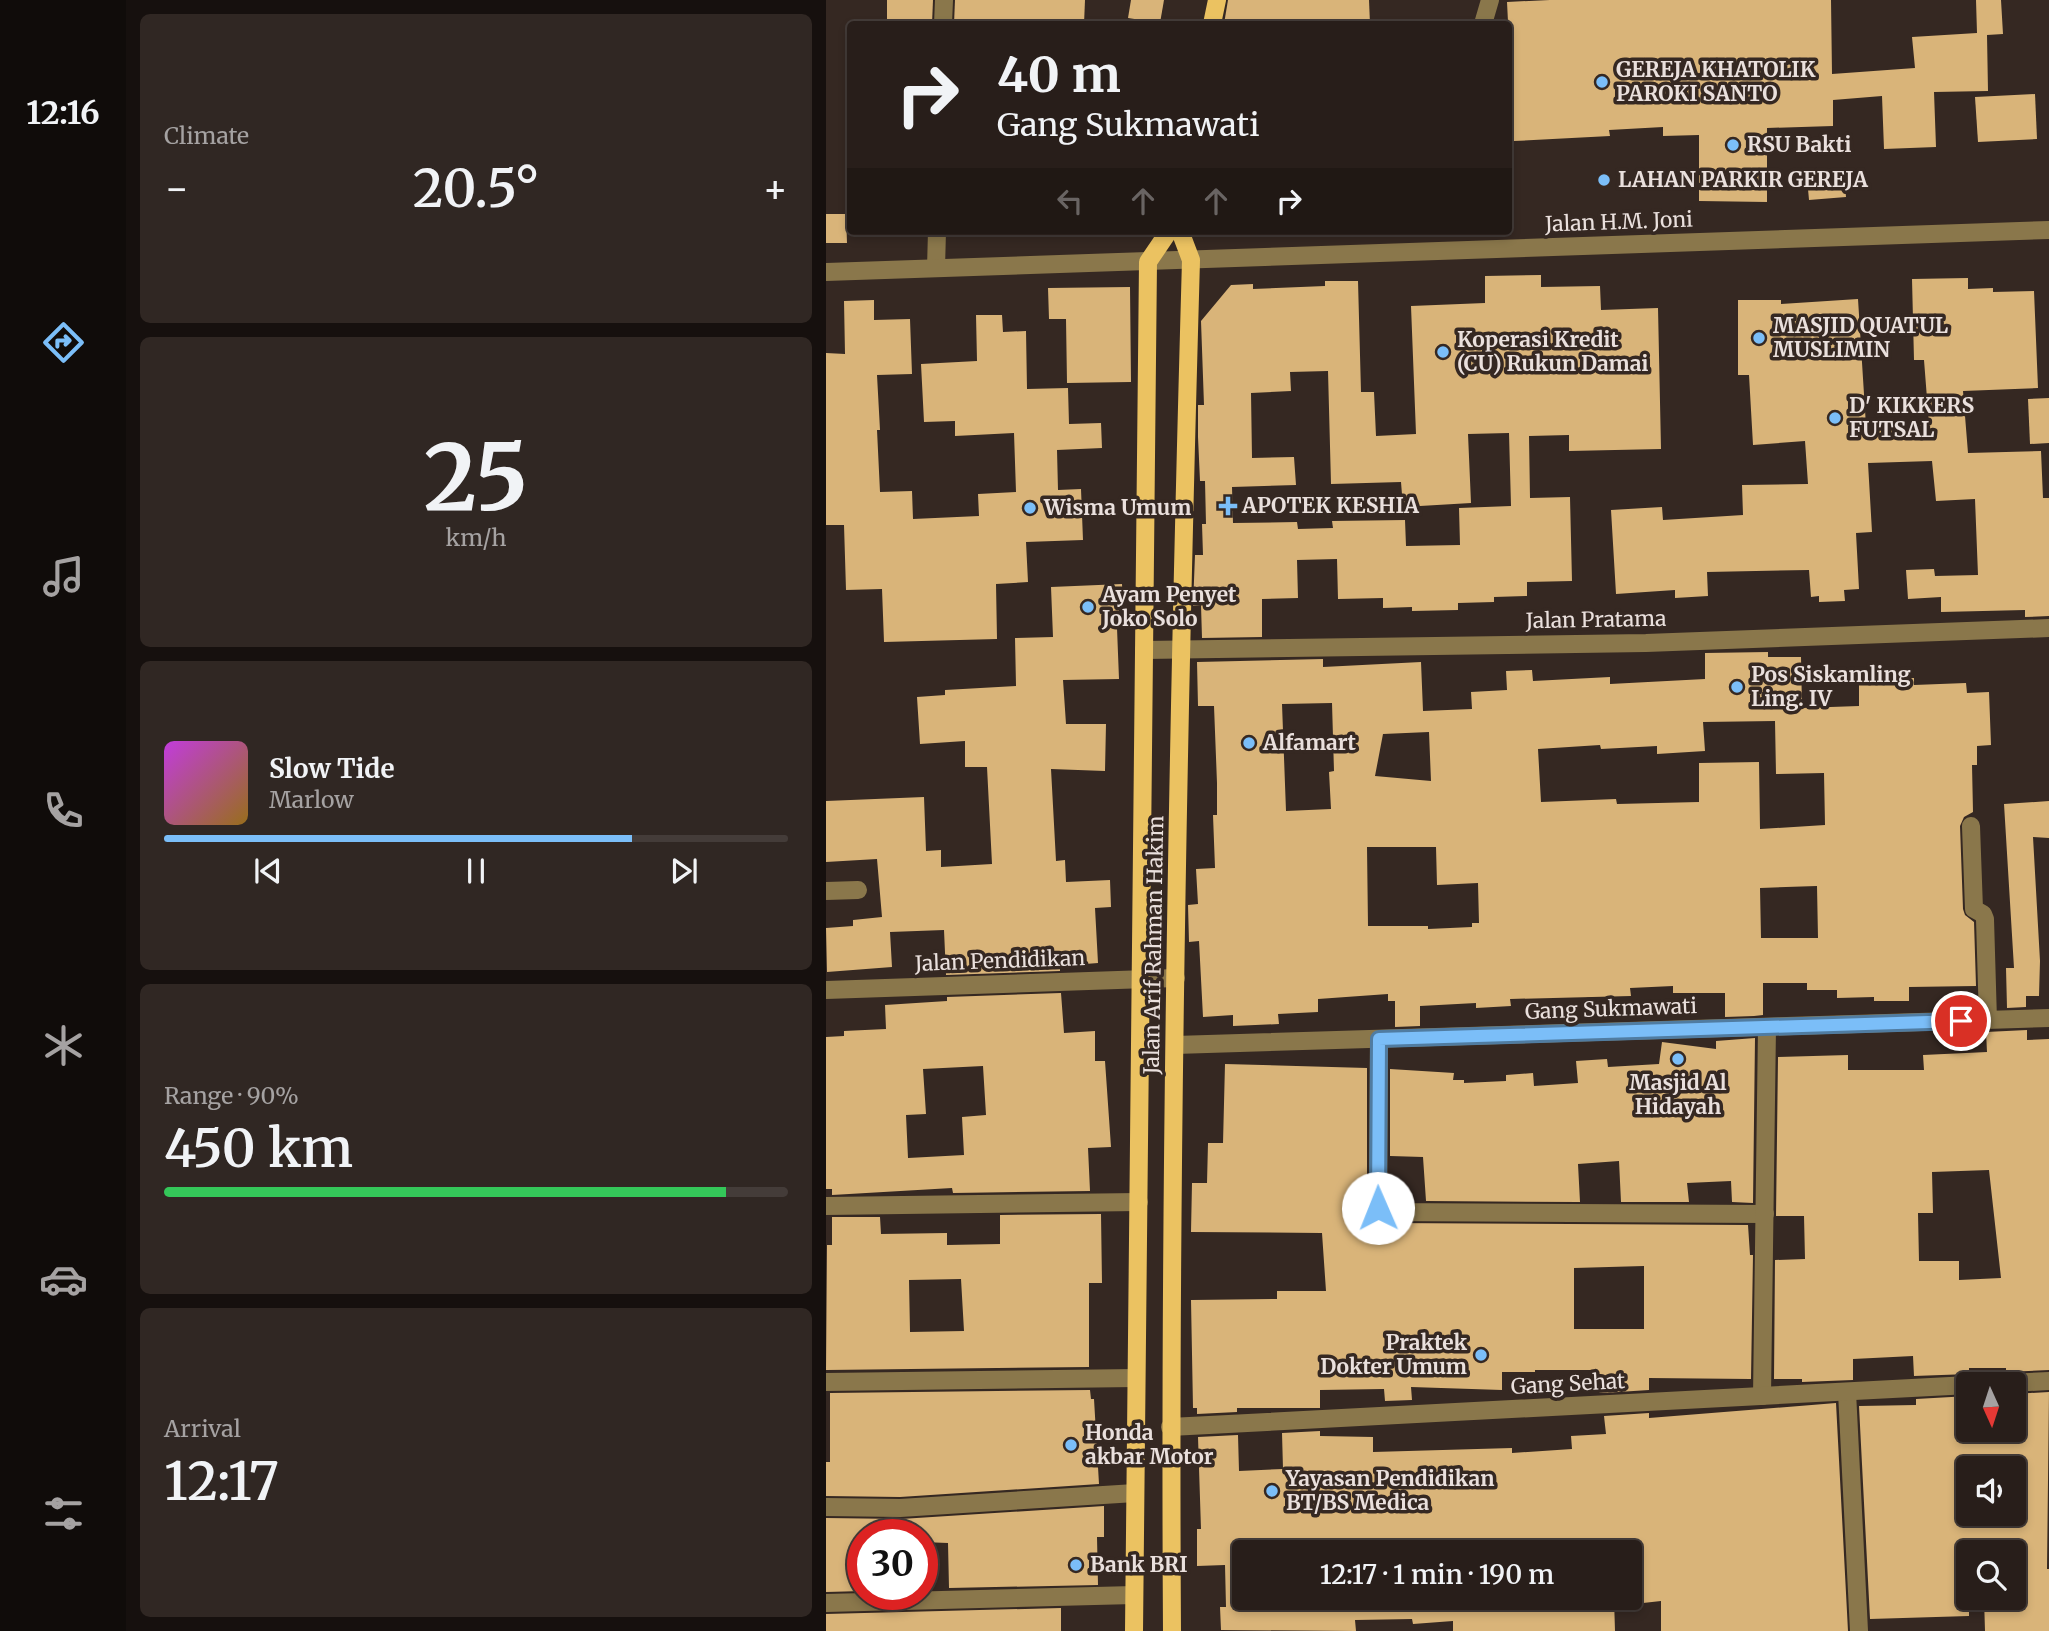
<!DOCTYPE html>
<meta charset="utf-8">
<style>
body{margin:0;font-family:Merriweather,serif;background:#302723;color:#f1f3f6;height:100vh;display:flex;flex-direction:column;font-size:26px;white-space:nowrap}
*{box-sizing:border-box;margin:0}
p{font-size:23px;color:#a5a2a2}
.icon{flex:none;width:38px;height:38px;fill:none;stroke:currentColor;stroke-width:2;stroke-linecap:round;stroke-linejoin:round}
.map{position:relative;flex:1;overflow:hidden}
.drawer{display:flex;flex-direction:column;gap:14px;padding:14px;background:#16100e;width:700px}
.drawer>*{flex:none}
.top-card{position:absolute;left:21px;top:21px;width:665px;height:214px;border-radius:7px;box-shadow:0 4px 10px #0003,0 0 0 2px #443c39;background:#281e1a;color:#f1f3f6;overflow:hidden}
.needle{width:46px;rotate:177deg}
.fabs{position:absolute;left:1130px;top:1372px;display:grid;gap:14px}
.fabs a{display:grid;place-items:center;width:70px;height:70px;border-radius:7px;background:#281e1a;box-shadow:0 4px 10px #0003,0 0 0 2px #443c39;font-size:35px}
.speed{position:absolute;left:21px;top:1519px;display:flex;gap:14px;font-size:35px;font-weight:700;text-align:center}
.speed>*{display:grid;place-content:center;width:91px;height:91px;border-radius:50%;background:#281e1a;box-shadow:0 4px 10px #0003,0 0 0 2px #443c39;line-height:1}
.speed .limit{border:10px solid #d22;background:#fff;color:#111}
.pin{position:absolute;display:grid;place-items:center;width:60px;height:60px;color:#fff;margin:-30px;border:4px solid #fff;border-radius:50%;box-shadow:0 2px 7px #0007}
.me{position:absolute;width:77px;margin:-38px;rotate:359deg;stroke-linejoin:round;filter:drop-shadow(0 0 5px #0008)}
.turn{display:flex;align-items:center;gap:24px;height:147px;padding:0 35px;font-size:32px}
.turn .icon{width:91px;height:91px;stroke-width:2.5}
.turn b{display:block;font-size:49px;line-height:60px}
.lanes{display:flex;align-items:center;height:66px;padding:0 35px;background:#0003;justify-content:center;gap:35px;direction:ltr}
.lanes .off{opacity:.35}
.big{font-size:52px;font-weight:600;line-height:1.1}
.drawer .widget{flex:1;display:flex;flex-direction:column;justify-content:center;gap:10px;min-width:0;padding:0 24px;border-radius:10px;background:#302723}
.drawer .dial{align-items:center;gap:0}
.dial b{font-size:91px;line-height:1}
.song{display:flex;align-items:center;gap:21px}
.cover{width:84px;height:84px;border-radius:10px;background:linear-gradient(135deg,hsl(290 70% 55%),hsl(40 70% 35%))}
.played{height:7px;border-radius:4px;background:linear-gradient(90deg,#7bbef8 75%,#443c39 75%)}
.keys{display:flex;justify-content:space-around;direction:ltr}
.heat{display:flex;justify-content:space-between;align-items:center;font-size:38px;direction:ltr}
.charge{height:10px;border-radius:5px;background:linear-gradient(90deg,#34c759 90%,#443c39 0)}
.trip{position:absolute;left:406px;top:1540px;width:410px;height:70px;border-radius:7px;background:#281e1a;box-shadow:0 4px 10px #0003,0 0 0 2px #443c39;font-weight:600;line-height:70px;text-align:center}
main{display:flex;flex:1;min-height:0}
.dock{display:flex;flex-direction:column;width:126px;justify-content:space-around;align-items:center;background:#100c0a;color:#a5a2a2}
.dock .icon{width:49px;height:49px}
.dock .active{color:#7bbef8}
.dock b{font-size:32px;color:#f1f3f6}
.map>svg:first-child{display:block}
.building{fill:#d9b479;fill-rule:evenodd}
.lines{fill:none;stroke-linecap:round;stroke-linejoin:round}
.minor{stroke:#8a774b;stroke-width:18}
.major{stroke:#ebc261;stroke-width:18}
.route-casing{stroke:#507ca1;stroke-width:18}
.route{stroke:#7bbef8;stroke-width:12}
.poi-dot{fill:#7bbef8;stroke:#352822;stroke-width:2.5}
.labels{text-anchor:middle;stroke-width:7;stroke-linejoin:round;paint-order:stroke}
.poi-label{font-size:21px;font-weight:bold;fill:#eae0dd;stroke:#352822;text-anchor:start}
.street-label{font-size:21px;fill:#eae0dd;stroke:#352822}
</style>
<main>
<nav class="dock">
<b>12:16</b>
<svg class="icon active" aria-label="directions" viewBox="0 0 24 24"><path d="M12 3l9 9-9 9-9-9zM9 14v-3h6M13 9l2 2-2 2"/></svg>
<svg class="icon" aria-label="music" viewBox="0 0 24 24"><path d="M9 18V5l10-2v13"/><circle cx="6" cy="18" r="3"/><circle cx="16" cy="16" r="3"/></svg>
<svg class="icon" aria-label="phone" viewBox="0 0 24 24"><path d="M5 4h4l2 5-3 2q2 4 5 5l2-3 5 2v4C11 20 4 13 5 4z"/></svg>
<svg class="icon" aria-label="climate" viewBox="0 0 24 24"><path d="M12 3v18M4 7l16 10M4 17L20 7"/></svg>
<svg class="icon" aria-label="car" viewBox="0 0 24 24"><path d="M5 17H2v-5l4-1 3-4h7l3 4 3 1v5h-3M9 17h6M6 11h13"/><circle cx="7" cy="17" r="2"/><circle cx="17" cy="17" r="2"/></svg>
<svg class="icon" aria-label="filters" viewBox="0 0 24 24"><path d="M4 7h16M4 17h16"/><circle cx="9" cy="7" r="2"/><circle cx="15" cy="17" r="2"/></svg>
</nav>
<section class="drawer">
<div class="widget"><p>Climate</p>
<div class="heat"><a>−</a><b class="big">20.5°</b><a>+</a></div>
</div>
<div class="widget dial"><b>25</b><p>km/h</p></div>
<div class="widget">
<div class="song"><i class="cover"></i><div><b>Slow Tide</b><p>Marlow</p></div></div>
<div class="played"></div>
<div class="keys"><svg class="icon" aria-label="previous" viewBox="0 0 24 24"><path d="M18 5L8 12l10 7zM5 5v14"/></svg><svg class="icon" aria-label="pause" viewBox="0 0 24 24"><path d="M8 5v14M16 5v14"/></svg><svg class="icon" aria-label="next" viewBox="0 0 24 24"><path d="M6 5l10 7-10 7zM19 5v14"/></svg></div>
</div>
<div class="widget"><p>Range · 90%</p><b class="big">450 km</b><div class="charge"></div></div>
<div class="widget"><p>Arrival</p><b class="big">12:17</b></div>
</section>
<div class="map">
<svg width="1223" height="1631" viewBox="0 0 1223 1631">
<rect width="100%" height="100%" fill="#352822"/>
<g class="building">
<path d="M 61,0 L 107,0 L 106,24 L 61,24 Z"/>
<path d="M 129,0 L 259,0 L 258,24 L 128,24 Z"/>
<path d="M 305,0 L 338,0 L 334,23 L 302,18 Z"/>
<path d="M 402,0 L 543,0 L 544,24 L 398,24 Z"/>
<path d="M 724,0 L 1005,0 L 1006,74 L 1089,68 L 1086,37 L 1151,33 L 1150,0 L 1175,0 L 1177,34 L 1161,35 L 1162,91 L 1108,92 L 1110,147 L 1058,149 L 1056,96 L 1007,100 L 1007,126 L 941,128 L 941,202 L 873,201 L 873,135 L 837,136 L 837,127 L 783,130 L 784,136 L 688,141 L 681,2 Z"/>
<path d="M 1209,94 L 1211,139 L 1152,142 L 1149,97 Z"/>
<path d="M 1018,175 L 1020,197 L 983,200 L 981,178 Z"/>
<path d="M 0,214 L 20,214 L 21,243 L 0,243 Z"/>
<path d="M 715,275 L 715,287 L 774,286 L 775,310 L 832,308 L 835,449 L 743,451 L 743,435 L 703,436 L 704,498 L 744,497 L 746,581 L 701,582 L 701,596 L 668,597 L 668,602 L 632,603 L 632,610 L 586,611 L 586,607 L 557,608 L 557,598 L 512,599 L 511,559 L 471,560 L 472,598 L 436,599 L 436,637 L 376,638 L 375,605 L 367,606 L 369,555 L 377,555 L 376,524 L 380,524 L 379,481 L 374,481 L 372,437 L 372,405 L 378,405 L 375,321 L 405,285 L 427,284 L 427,289 L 499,286 L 499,281 L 532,281 L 535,392 L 548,392 L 550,436 L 590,434 L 585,306 L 659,303 L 659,276 ZM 502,371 L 505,484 L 575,482 L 577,507 L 645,503 L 642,434 L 683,433 L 685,506 L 633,508 L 634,545 L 580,546 L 579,520 L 506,521 L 507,528 L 472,529 L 471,522 L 407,523 L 406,487 L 470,485 L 468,457 L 426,458 L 425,393 L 465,391 L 464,372 Z"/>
<path d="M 1142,278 L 1142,289 L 1167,288 L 1167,292 L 1208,291 L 1212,388 L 1137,391 L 1142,453 L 1215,451 L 1217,498 L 1223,498 L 1223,616 L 1199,617 L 1199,610 L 1115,612 L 1115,597 L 1082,599 L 1080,570 L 1108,569 L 1109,576 L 1152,575 L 1149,499 L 1110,501 L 1106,461 L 1042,463 L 1046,532 L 1030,533 L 1033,589 L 1018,590 L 1019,601 L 993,602 L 993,596 L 985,597 L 983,570 L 881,572 L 882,596 L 849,598 L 849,590 L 790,594 L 785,510 L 836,507 L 837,520 L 917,515 L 916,485 L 982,484 L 979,441 L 927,445 L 923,375 L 912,375 L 912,300 L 955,300 L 955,304 L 1032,299 L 1040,426 L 1103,424 L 1098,360 L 1088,360 L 1086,279 Z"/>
<path d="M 304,287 L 305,382 L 241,383 L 240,319 L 223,319 L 222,288 Z"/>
<path d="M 48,300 L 48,320 L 84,319 L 86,374 L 51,375 L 54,430 L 51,430 L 54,492 L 86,491 L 87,519 L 153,516 L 152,494 L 190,492 L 188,433 L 129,436 L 129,421 L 98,422 L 95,364 L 151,361 L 150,315 L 176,315 L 177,332 L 200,331 L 201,389 L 242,388 L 243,424 L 275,423 L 276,448 L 231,450 L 232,490 L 255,489 L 257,540 L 200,542 L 202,582 L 170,584 L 171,639 L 58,642 L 56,589 L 20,590 L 18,525 L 0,525 L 0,353 L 19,354 L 18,301 Z"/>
<path d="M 1223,398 L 1223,443 L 1204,444 L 1202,399 Z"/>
<path d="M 296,584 L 298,628 L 291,628 L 293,679 L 237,680 L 240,724 L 280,724 L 279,771 L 225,769 L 230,861 L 239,860 L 240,882 L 284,880 L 285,907 L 269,908 L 272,963 L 234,966 L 234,971 L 120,975 L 118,930 L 64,932 L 66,967 L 1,972 L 0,928 L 27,926 L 27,920 L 56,917 L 51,859 L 0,862 L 0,801 L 98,797 L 100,851 L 115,850 L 115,867 L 166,864 L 161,767 L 139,767 L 139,741 L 94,744 L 91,697 L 119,695 L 119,690 L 190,686 L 189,638 L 227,637 L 225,587 Z"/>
<path d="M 942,652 L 942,657 L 975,657 L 976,708 L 1033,706 L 1033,680 L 1088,678 L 1088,685 L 1140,683 L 1141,693 L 1163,692 L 1165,745 L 1151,746 L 1151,765 L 1146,765 L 1147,812 L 1138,817 L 1134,826 L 1137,909 L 1139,915 L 1148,922 L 1150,986 L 1083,987 L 1083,1001 L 1048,1001 L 1048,997 L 1011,998 L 1011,990 L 981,990 L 981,983 L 937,983 L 937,1015 L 928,1016 L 899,1017 L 899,993 L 847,993 L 847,986 L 804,988 L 805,996 L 684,999 L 685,1006 L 650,1008 L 650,1003 L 594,1006 L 594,1026 L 569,1027 L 569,1001 L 562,1001 L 562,994 L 492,999 L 492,1012 L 452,1014 L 453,1024 L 407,1026 L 407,1015 L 377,1017 L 373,941 L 363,942 L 362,905 L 372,904 L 370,869 L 389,868 L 387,815 L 391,815 L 391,783 L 388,706 L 372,706 L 371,662 L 497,659 L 497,667 L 595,662 L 597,711 L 646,709 L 645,692 L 681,690 L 680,671 L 706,670 L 707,681 L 784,677 L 784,684 L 879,679 L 879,653 ZM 506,703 L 508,771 L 503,772 L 505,809 L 460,811 L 456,704 ZM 949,721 L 950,774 L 998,773 L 999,825 L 934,829 L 933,762 L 873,763 L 873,802 L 791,804 L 790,799 L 715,802 L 712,749 L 774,745 L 775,749 L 831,746 L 831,754 L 879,751 L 877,722 ZM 603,732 L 605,781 L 549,776 L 557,734 ZM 541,847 L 610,847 L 611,885 L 652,883 L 653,923 L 646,923 L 646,927 L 602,929 L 602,926 L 542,926 ZM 991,886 L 992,938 L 935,938 L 934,888 Z"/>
<path d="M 1223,801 L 1223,838 L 1207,837 L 1214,961 L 1213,996 L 1200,996 L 1200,1007 L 1181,1008 L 1180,968 L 1188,968 L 1178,804 Z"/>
<path d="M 235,993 L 238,1033 L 269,1031 L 269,1061 L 279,1061 L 285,1147 L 262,1148 L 264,1191 L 127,1193 L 126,1188 L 6,1195 L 6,1189 L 0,1189 L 0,1037 L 18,1036 L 18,1031 L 60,1029 L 59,1005 L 121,1001 L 121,997 ZM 157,1066 L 160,1115 L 136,1117 L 138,1155 L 82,1158 L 80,1115 L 100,1114 L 97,1069 Z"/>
<path d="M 1201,1030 L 1201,1040 L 1223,1039 L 1223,1370 L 1180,1372 L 1180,1368 L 1143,1368 L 1143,1374 L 1088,1376 L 1087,1356 L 1027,1359 L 1027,1380 L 976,1382 L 976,1379 L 948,1379 L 949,1260 L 979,1259 L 978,1216 L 950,1216 L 952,1057 L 1022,1055 L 1022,1070 L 1098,1070 L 1097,1055 L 1161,1052 L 1160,1032 ZM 1163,1170 L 1175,1278 L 1133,1280 L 1133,1261 L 1093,1261 L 1092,1213 L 1107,1213 L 1106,1172 Z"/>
<path d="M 929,1038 L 927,1203 L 906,1202 L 905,1181 L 861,1183 L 863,1202 L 795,1202 L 793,1161 L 752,1164 L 754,1202 L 600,1201 L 597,1157 L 564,1156 L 564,1069 L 628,1073 L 627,1080 L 638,1080 L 638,1083 L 680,1081 L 680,1075 L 707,1073 L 708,1086 L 752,1083 L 750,1061 L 781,1059 L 782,1067 L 833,1064 L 836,1042 L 890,1049 L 890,1041 Z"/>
<path d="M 399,1064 L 541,1068 L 541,1204 L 544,1220 L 555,1223 L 922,1225 L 924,1255 L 927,1255 L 925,1379 L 823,1378 L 823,1390 L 777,1393 L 766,1392 L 766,1370 L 709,1370 L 709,1372 L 676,1372 L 676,1390 L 585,1387 L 586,1400 L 559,1401 L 558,1389 L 494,1390 L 494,1408 L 411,1408 L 411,1412 L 371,1414 L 371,1408 L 367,1408 L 365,1300 L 451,1299 L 451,1291 L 500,1291 L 496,1233 L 365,1232 L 366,1183 L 381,1183 L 382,1143 L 397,1143 ZM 818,1266 L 818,1329 L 748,1329 L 748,1268 Z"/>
<path d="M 275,1214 L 276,1283 L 263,1283 L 263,1367 L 0,1370 L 1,1245 L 6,1245 L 6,1217 L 54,1217 L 55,1234 L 121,1233 L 121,1245 L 174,1244 L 174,1215 ZM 135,1279 L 138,1331 L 84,1332 L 83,1280 Z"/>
<path d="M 264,1390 L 265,1399 L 268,1399 L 273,1484 L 74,1497 L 0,1496 L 0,1462 L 4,1462 L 4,1393 Z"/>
<path d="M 1223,1392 L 1221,1569 L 1223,1569 L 1223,1631 L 1159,1631 L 1158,1598 L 1188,1598 L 1188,1552 L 1143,1552 L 1143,1616 L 1044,1619 L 1033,1406 L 1090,1405 L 1090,1399 L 1143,1396 L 1143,1430 L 1188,1430 L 1188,1394 ZM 1143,1468 L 1188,1468 L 1188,1515 L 1147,1517 L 1143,1514 Z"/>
<path d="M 1010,1403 L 1022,1631 L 835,1631 L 835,1601 L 808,1604 L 803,1552 L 418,1552 L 418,1598 L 492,1598 L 492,1605 L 537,1602 L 537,1598 L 656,1601 L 695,1598 L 719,1598 L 720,1601 L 788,1599 L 789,1631 L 627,1631 L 627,1621 L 587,1624 L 586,1619 L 529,1620 L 530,1631 L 395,1630 L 394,1607 L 400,1607 L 399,1565 L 371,1566 L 371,1529 L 375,1529 L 372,1437 L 412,1435 L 413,1471 L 457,1469 L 456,1433 L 494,1431 L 494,1436 L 547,1437 L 547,1452 L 686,1448 L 686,1453 L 746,1449 L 745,1436 L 780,1434 L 778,1416 L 823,1413 L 823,1418 Z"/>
<path d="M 278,1506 L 278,1537 L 271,1537 L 272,1585 L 123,1588 L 122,1543 L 96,1542 L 96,1535 L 37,1535 L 37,1591 L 0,1592 L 0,1518 L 75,1519 Z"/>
<path d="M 235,1608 L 235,1631 L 0,1631 L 0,1614 Z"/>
</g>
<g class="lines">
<g class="minor">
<path d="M 117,24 L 118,0"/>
<path d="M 657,24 L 664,0"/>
<path d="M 110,268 L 111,231"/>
<path d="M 0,272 L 1223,230"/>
<path d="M 318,650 L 820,643 L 1223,628"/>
<path d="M 1145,826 L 1148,909 L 1157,914 L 1159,919 L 1162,1020"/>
<path d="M 0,891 L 32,890"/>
<path d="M 0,990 L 350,978"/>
<path d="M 553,1039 L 552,1204 L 555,1212 L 939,1214"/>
<path d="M 349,1045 L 1223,1018"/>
<path d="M 0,1206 L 313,1202"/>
<path d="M 0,1382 L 310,1378"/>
<path d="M 1164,1384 L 1223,1381"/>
<path d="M 1021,1392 L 1033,1631"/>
<path d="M 936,1396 L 941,1027"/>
<path d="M 344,1427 L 1143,1385"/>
<path d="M 0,1507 L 74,1508 L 309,1493"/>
<path d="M 0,1603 L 308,1595"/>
</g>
<g class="major">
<path d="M 386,24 L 391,0"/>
<path d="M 308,1631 L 322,262 L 343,231"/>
<path d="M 346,1631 C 343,1174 352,717 365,260 L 354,231"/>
</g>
</g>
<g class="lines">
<defs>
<path id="route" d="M 552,1208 L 553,1039 L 1135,1021"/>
</defs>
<use href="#route" class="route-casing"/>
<use href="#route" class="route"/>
</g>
<g class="poi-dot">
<circle cx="776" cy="82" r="7"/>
<circle cx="907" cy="145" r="7"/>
<circle cx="778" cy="180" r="7"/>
<circle cx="933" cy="338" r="7"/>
<circle cx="617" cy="352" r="7"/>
<circle cx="1009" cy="418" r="7"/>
<path d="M398.5 495.5h7v7h7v7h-7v7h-7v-7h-7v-7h7z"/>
<circle cx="204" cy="508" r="7"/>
<circle cx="262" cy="607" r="7"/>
<circle cx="911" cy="687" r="7"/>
<circle cx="423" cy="743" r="7"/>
<circle cx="852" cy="1059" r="7"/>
<circle cx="655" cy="1355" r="7"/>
<circle cx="245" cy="1445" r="7"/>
<circle cx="446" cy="1491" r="7"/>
<circle cx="250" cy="1565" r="7"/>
</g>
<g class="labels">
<g class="poi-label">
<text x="790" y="77">GEREJA KHATOLIK<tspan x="790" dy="24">PAROKI SANTO</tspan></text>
<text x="921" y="152">RSU Bakti</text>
<text x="792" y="187">LAHAN PARKIR GEREJA</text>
<text x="947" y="333">MASJID QUATUL<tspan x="947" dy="24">MUSLIMIN</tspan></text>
<text x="631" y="347">Koperasi Kredit<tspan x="631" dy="24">(CU) Rukun Damai</tspan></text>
<text x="1023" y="413">D' KIKKERS<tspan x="1023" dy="24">FUTSAL</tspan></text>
<text x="416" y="513">APOTEK KESHIA</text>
<text x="218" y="515">Wisma Umum</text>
<text x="276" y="602">Ayam Penyet<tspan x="276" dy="24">Joko Solo</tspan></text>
<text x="925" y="682">Pos Siskamling<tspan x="925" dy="24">Ling. IV</tspan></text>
<text x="437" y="750">Alfamart</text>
<text x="852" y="1090" text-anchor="middle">Masjid Al<tspan x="852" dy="24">Hidayah</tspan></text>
<text x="641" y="1350" text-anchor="end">Praktek<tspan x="641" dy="24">Dokter Umum</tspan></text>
<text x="259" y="1440">Honda<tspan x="259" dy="24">akbar Motor</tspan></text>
<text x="460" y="1486">Yayasan Pendidikan<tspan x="460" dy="24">BT/BS Medica</tspan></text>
<text x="264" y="1572">Bank BRI</text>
</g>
<g class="street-label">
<text transform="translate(793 222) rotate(-2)" y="7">Jalan H.M. Joni</text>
<text transform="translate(770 620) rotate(-1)" y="7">Jalan Pratama</text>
<text transform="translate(328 945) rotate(-89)" y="7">Jalan Arif Rahman Hakim</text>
<text transform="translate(174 961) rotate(-2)" y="7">Jalan Pendidikan</text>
<text transform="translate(785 1009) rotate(-2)" y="7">Gang Sukmawati</text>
<text transform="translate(742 1384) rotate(-3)" y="7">Gang Sehat</text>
</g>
</g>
</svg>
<div class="fabs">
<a><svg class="needle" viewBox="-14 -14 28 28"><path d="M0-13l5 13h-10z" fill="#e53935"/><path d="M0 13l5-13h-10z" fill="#a5a2a2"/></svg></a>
<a><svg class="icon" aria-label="sound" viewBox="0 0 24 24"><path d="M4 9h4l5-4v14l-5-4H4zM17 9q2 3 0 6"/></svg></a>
<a><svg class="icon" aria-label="search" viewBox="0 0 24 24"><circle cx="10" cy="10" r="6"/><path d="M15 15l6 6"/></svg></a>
</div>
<div class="speed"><div class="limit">30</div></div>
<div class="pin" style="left:1135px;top:1021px;background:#d93025"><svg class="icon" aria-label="arrive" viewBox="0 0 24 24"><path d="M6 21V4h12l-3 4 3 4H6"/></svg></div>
<svg class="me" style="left:552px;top:1208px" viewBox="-20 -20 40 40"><circle r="19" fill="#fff"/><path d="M0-13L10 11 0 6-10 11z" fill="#7bbef8"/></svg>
<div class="trip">12:17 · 1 min · 190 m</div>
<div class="top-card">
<div class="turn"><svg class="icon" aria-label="right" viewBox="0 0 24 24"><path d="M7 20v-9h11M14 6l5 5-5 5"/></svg><div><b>40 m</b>Gang Sukmawati</div></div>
<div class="lanes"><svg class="icon off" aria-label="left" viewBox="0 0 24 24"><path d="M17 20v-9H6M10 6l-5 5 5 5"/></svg><svg class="icon off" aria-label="ahead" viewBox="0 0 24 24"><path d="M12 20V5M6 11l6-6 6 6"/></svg><svg class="icon off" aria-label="ahead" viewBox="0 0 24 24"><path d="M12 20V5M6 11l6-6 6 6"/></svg><svg class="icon" aria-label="right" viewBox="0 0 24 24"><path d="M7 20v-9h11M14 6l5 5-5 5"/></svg></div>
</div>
</div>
</main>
